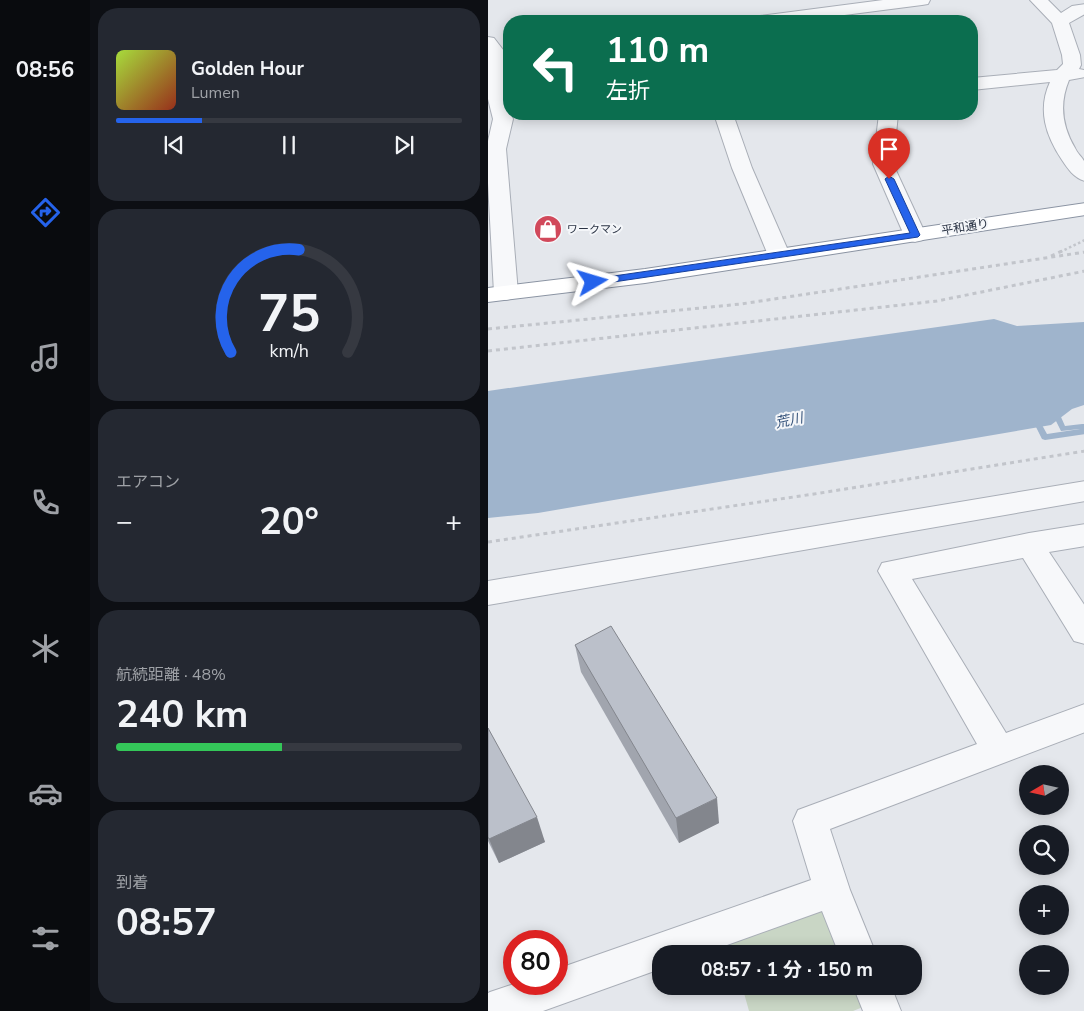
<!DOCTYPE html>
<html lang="ja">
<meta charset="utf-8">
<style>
body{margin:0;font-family:"Nunito Sans","Noto Sans JP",sans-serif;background:#242831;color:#f1f3f6;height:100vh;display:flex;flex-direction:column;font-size:19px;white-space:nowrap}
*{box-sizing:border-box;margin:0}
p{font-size:16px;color:#9ea1a6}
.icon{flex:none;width:28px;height:28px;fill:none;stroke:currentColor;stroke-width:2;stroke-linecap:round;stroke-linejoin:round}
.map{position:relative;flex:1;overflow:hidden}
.sheet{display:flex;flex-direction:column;gap:8px;padding:8px;background:#0d0f14;width:398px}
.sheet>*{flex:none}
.banner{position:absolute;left:15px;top:15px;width:475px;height:105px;border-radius:20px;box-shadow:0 2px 12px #0003;background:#0b6e4f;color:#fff;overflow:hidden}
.needle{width:32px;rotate:261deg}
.controls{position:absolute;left:531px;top:765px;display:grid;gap:10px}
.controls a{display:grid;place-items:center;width:50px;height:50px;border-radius:50%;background:#171b24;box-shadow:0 2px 12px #0003;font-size:25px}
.speed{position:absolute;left:15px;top:930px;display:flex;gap:10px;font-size:25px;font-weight:700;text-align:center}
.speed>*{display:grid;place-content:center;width:65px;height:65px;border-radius:50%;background:#171b24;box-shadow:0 2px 12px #0003;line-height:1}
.speed .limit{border:8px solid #d22;background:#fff;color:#111}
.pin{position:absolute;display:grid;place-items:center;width:42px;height:42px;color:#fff;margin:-51px -21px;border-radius:50% 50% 50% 0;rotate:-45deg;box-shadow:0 0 5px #0007}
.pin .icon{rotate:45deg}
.me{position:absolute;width:55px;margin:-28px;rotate:83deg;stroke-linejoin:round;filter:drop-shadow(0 0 4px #0008)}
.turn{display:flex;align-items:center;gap:18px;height:105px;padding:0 20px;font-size:22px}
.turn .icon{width:65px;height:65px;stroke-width:2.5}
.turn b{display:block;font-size:35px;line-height:42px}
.big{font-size:38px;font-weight:700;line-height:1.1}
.sheet .tile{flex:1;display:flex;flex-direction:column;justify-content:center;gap:8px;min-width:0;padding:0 18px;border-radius:20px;background:#242831}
.sheet .dial{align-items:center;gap:0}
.dial svg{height:130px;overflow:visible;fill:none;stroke:#363941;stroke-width:7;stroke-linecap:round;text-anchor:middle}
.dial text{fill:#f1f3f6;stroke:none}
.song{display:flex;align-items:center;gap:15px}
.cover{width:60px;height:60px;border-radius:8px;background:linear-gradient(135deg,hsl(80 70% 55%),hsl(10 70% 35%))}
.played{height:5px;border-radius:2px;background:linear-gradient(90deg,#2563eb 25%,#363941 25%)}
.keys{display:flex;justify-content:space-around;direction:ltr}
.heat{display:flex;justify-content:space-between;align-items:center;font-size:28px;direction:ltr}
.charge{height:8px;border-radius:4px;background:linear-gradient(90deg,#34c759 48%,#363941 0)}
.trip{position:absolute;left:164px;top:945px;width:270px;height:50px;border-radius:20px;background:#171b24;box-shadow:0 2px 12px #0003;font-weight:700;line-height:50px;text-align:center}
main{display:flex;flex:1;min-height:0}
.menu{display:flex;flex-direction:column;width:90px;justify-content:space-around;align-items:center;background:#090b0e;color:#9ea1a6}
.menu .icon{width:35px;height:35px}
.menu .selected{color:#2563eb}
.menu b{font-size:22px;color:#f1f3f6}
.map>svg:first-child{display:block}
.green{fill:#c9d6c5}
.water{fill:#9fb4cc}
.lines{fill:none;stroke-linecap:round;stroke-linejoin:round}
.stream{fill:#9fb4cc;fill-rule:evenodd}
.minor-casing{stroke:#a9aeb7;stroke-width:2}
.highway-casing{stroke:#8b94a3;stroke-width:2}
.path-far1{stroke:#c2c5cb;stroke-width:2.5;stroke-dasharray:2.5 2.5;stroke-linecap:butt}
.path{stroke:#c2c5cb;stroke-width:3;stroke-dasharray:4 4;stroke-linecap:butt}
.minor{fill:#f7f8fa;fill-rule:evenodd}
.highway{fill:#fff;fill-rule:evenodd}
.wall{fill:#a1a5ae}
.shaded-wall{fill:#83868d}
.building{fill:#bbc0ca;stroke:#83868d}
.route{fill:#2563eb;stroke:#184099}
.labels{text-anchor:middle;stroke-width:4;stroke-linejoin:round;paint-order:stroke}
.far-poi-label{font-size:11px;fill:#2b3445;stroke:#f4f6f9;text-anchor:start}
.street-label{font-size:12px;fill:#2b3445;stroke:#f4f6f9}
.water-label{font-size:14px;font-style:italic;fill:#34527a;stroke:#f4f6f9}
</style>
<main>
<nav class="menu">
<b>08:56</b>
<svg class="icon selected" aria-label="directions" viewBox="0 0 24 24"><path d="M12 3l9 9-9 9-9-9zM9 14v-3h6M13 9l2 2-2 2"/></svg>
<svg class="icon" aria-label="music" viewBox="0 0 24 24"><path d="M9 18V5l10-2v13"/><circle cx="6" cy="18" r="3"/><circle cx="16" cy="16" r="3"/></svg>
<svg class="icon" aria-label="phone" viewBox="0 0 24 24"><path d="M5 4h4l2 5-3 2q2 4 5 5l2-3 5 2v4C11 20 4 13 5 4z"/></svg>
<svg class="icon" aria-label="climate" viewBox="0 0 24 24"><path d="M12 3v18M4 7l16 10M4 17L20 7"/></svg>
<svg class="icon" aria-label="car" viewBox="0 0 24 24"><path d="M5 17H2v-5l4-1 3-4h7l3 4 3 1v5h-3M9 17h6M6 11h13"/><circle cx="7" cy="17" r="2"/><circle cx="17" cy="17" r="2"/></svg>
<svg class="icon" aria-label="filters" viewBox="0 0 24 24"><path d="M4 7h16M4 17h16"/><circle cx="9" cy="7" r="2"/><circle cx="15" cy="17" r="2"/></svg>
</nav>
<section class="sheet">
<div class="tile">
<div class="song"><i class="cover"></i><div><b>Golden Hour</b><p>Lumen</p></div></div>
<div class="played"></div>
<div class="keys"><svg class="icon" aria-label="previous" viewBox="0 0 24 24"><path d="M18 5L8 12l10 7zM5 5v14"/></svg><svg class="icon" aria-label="pause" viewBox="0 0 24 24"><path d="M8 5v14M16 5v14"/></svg><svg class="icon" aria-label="next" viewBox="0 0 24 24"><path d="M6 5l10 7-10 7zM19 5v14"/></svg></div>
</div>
<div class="tile dial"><svg viewBox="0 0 100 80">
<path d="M14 69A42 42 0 1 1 86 69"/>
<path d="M14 69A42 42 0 0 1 56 6" stroke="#2563eb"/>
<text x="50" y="56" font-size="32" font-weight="700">75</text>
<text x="50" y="72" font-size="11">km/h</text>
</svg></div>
<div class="tile"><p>エアコン</p>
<div class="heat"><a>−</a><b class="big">20°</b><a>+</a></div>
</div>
<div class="tile"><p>航続距離 · 48%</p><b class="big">240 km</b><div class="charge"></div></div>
<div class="tile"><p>到着</p><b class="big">08:57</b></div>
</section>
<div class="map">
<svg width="597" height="1011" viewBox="0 0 597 1011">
<rect width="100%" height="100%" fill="#e4e7ec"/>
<g class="green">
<path d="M 349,903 L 370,954 L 244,954 L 241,944 Z"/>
<path d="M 254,986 L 384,986 L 390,1001 L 365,1011 L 261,1011 Z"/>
</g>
<path class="water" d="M 506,319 L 529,326 L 596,322 L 596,405 L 584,409 L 563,425 L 50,513 L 0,518 L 0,391 Z"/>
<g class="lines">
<path class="stream" d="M 569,417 L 573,417 L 577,426 L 594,424 L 596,424 L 597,434 L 557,440 L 554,439 L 548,427 L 552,425 L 554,425 L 559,434 L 592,429 L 573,431 L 567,419 Z"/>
<defs>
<g id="minor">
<path d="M 395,0 L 442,0 L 440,4 L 434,5 L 310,21 L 263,21 L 266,17 L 272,16 Z"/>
<path d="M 542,0 L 560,0 L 573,13 L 584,6 L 597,4 L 597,14 L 581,23 L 592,55 L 593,65 L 591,69 L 596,70 L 597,77 L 581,80 C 571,104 574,126 587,148 C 589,153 594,157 596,161 C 597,166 597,176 597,181 C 586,178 580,169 574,160 C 558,136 549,110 562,82 L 484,90 L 484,78 L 569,70 L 575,64 L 574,55 L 564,23 Z"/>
<path d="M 0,37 L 6,38 L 19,55 L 17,94 L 21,114 L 23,114 L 25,119 L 18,149 L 30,293 L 26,298 L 18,300 L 10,298 L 6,293 L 0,183 L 0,141 L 5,119 L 0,99 Z"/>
<path d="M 226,114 L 245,114 L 264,168 L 302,255 L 299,260 L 291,262 L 283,260 L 280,255 L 244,168 Z"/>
<path d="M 391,114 L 410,114 L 405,164 L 438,235 L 435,240 L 427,242 L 419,240 L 416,235 L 385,164 Z"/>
<path d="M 597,481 L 597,501 L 0,605 L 0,581 Z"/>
<path d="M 597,524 L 597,546 L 561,552 L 597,606 L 597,644 L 586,641 L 535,558 L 424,579 L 518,733 L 597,704 L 597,732 L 342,829 L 362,890 L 388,954 L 351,954 L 334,911 L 214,954 L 172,954 L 172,969 L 55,1011 L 0,1011 L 0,993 L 2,992 L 26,984 L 69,984 L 69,969 L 323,880 L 305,821 L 310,810 L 489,744 L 390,571 L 394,563 L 541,533 Z"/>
<path d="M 365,986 L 403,986 L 413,1011 L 375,1011 Z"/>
</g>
<path id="highway" d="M 597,203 L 597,215 L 157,283 L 0,302 L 0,288 L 157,269 Z"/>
</defs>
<use href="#minor" class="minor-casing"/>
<use href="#highway" class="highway-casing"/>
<path class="path-far1" d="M 572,252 L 597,240"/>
<g class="path">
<path d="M 563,256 L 574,251"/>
<path d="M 0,329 L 253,304 L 597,252"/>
<path d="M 0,351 L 449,301 L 597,271"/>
<path d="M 0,542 L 326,494 L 597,451"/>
</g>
<use href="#minor" class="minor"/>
<use href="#highway" class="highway"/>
</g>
<g class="wall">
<path d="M 87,645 L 231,823 L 191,843 L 93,672 Z"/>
<path d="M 0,728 L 57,842 L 11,863 L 0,841 Z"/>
</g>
<g class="shaded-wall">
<path d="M 229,798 L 231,823 L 191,843 L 188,818 Z"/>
<path d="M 49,817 L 57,842 L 11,863 L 1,839 Z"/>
</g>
<g class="building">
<path d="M 123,626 L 229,798 L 188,818 L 87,645 Z"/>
<path d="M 0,728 L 49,817 L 1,839 L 0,837 Z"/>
</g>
<path class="route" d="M 401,176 L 406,179 L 432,235 L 430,237 L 105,285 L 100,282 L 105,279 L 422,233 L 397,179 Z"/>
<defs>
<symbol id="shop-disc" viewBox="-11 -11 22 22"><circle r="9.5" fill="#d1495b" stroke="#f4f6f9"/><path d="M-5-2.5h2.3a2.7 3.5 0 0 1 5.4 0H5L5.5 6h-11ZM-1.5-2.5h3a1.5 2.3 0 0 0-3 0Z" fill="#fff"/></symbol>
</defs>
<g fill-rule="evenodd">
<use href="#shop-disc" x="44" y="213" width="32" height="32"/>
</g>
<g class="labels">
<g class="far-poi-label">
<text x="79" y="233">ワークマン</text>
</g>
<g class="street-label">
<text transform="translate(477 227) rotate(-9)" y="4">平和通り</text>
</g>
<g class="water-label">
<text transform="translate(301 420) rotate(-12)" y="5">荒川</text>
</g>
</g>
</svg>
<div class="controls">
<a><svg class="needle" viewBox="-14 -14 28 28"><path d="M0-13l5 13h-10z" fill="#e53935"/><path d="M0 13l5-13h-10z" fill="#9ea1a6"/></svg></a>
<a><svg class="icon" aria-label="search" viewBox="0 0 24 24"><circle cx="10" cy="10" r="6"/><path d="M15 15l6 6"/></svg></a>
<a>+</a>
<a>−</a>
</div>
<div class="speed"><div class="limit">80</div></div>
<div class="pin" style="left:401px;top:179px;background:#d93025"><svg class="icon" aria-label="arrive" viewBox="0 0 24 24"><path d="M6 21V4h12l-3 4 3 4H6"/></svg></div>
<svg class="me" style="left:105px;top:282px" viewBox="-20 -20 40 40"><path d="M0-17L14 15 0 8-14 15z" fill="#2563eb" stroke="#fff" stroke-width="4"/></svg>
<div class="trip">08:57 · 1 分 · 150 m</div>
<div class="banner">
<div class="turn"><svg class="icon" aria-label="left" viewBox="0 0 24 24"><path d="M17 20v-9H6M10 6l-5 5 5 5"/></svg><div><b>110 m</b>左折</div></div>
</div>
</div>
</main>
